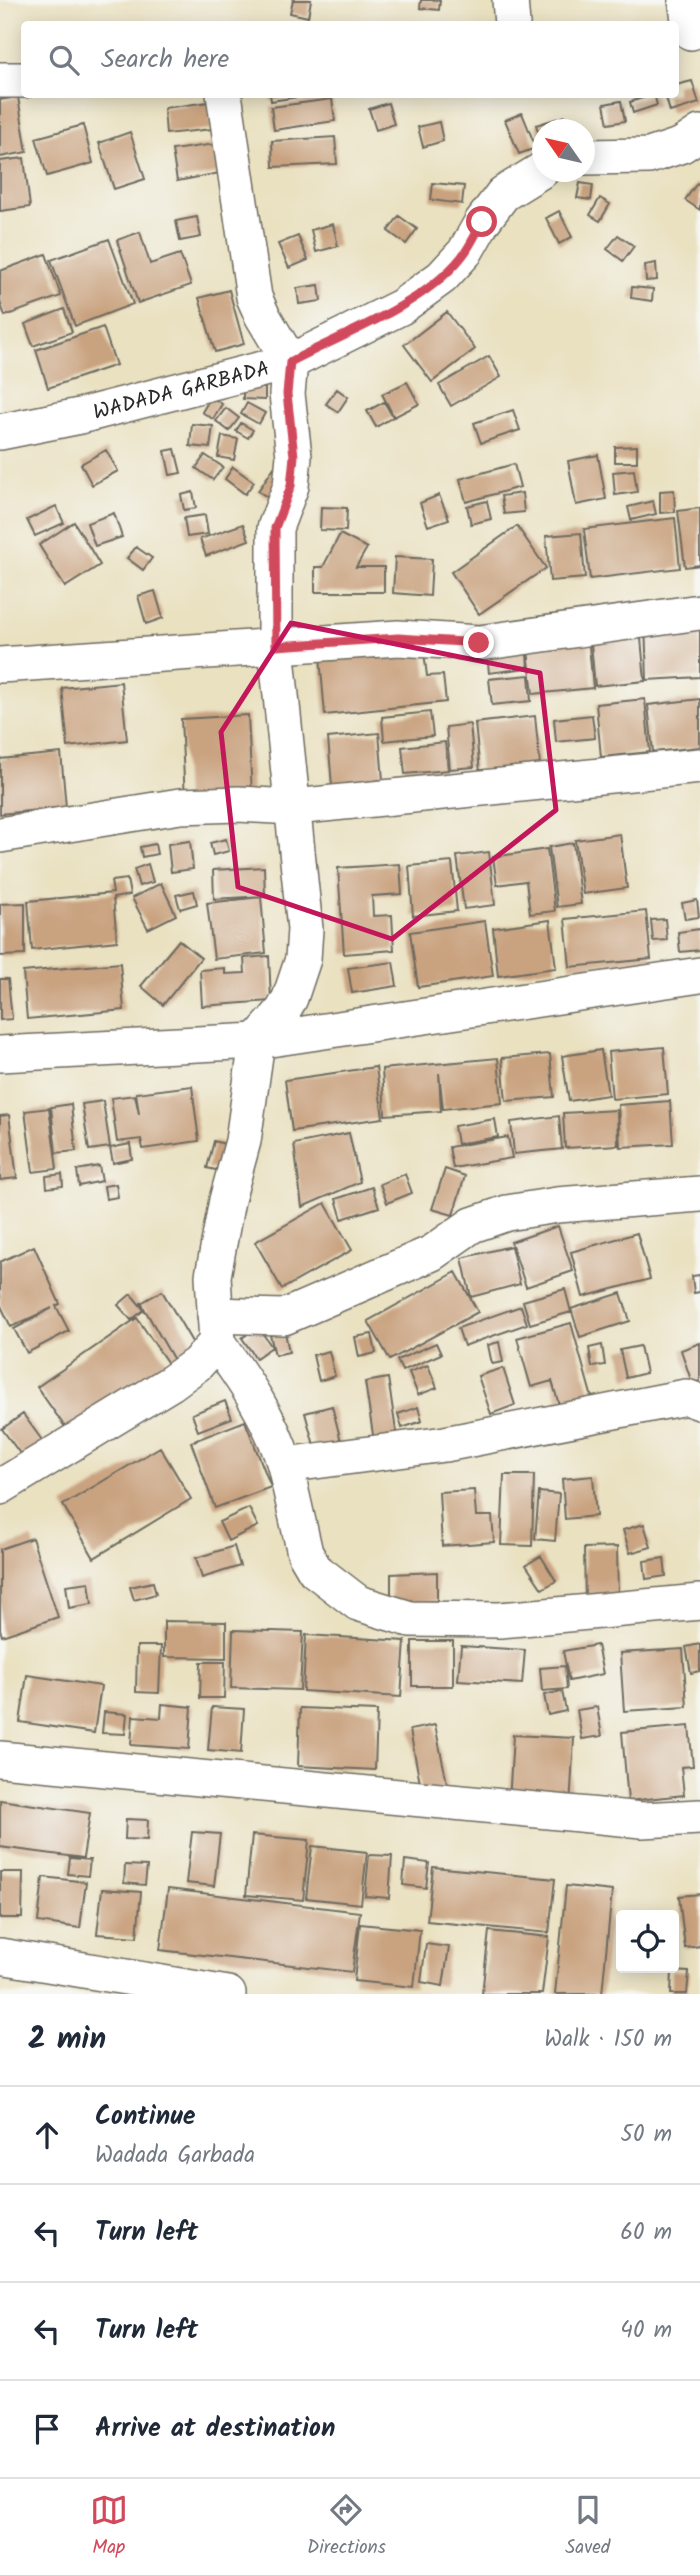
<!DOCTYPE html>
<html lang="en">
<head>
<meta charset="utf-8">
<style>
	:root { --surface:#fff; --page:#f6f6f7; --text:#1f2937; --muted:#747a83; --line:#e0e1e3; --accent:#d1495b }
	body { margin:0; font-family:Kalam,sans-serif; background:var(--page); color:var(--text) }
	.controls { position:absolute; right:21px; bottom:21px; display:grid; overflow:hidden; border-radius:7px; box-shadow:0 4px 18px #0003 }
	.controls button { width:63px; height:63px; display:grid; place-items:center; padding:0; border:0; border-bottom:2px solid var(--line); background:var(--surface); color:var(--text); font:35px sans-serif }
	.compass { position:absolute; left:532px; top:119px; width:63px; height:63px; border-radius:50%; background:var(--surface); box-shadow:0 4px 18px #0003; rotate:304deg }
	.stop { position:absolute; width:21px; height:21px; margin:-16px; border:5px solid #d1495b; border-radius:50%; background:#fff }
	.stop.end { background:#d1495b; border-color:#fff; box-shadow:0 2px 7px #0008 }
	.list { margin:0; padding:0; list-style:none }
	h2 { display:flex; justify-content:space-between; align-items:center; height:91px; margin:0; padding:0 28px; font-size:30px }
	h2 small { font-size:23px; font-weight:400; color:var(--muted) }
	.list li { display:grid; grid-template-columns:46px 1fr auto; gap:21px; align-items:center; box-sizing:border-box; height:98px; padding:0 28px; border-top:2px solid var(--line) }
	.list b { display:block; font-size:26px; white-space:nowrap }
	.list p { margin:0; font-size:23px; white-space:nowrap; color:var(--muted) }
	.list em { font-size:23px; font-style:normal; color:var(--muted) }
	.icon { flex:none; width:38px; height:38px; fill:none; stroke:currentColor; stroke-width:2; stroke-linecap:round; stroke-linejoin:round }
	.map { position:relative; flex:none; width:700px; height:1994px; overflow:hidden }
	.search { position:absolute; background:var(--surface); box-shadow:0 4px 18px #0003; left:21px; right:21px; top:21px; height:77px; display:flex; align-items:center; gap:18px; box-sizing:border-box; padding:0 24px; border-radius:7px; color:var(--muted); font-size:26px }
	.sheet { height:483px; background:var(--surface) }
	nav { display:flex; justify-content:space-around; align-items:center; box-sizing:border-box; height:98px; border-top:2px solid var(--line); background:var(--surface); font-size:19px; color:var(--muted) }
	nav a { display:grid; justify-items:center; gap:4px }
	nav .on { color:var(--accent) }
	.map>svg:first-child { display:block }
	.building { fill:#c9a27f }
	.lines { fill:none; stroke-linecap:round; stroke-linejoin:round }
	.street-casing { stroke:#6e6b60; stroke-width:38 }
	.street { stroke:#fff; stroke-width:35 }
	.route { stroke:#d1495b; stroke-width:9 }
	.marked { fill:none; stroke:#c2185b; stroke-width:5; stroke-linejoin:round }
	.labels { text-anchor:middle; stroke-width:5; stroke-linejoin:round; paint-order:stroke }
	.street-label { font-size:21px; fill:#2b2b2b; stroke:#f6f6f2 }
</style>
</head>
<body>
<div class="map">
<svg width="700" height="1994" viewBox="0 0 700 1994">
	<rect width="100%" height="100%" fill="#f6f6f2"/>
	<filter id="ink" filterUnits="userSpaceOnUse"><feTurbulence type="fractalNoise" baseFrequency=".0143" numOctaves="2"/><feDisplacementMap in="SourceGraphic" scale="14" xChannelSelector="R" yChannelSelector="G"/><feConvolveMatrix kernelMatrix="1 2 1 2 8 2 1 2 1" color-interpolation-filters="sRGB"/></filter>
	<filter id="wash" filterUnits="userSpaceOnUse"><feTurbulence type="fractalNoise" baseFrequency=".00686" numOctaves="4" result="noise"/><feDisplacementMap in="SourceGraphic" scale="28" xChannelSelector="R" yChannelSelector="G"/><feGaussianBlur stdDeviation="1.57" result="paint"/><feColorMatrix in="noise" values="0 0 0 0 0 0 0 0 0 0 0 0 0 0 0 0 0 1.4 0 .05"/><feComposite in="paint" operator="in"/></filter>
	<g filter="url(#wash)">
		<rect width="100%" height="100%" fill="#eae1c1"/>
		<g id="blocks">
			<path class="building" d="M293 0H311L308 17 290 13Z
				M421 0H440L439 10 420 8Z
				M692 81 699 103 670 112 665 94H676V85Z
				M270 94H305V96L271 101Z
				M654 94 657 105 633 113 630 102Z
				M18 97 27 152 0 157V100Z
				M332 99 335 121 274 130 271 107Z
				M621 101 625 121 608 124 604 104Z
				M209 102 212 129 166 134 164 108Z
				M388 103 394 124 376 130 369 109Z
				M522 113 536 148 519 154 505 120Z
				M565 116 569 130H542V145L536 125Z
				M439 122 443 141 423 147 418 127Z
				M83 125 93 163 47 176 36 138Z
				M130 132 145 179 114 189 99 143Z
				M335 137 337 164 273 167 272 141Z
				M215 144 220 173 177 181 172 150Z
				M24 158 30 207 0 211V161Z
				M433 183 464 186 462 204 431 200Z
				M580 183 593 185 591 200 577 198Z
				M697 183 700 185V210L685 200Z
				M600 198 610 204 600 221 590 215Z
				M559 211 572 237 559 244 546 218Z
				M399 216 417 229 406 244 388 231Z
				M197 217 201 237 180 241 176 221Z
				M333 224 338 246 316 252 311 230Z
				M140 232 150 264 180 254 191 285 138 303 117 240Z
				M618 235 634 246 623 261 607 249Z
				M298 236 308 260 289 268 278 244Z
				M109 239 133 304 75 326 51 260Z
				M46 254 61 296 5 316 0 302V271Z
				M656 263 657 280 646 281 645 265Z
				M319 285 321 301 299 304 297 288Z
				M632 287 653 289 652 301 631 298Z
				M229 290 244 344 215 352 199 298Z
				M64 309 72 332 33 346 25 324Z
				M447 312 475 349 432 382 404 345Z
				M103 327 116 365 48 388 36 350Z
				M489 356 501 377 451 406 439 385Z
				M407 382 419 404 394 417 382 394Z
				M243 387 265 388V400L243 399Z
				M337 389 348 397 338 412 326 404Z
				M211 397 222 404 213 419 202 412Z
				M384 402 393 417 376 427 367 411Z
				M247 403 265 413 259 424 241 414Z
				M226 408 239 418 229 431 216 421Z
				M513 410 520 430 481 443 474 423Z
				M241 423 253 430 248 438 236 431Z
				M192 424 213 426 210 448 190 446Z
				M222 436 238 439 234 460 218 457Z
				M637 446V462H615V447Z
				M175 449 181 473 170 475 165 451Z
				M106 450 118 471 92 485 81 464Z
				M205 455 223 467 213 480 196 468Z
				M598 455 606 499 576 505 568 461Z
				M514 464 520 487 466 502 460 479Z
				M275 466 288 475 272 500 258 491Z
				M233 467 254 482 245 494 225 479Z
				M634 470 637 492 615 495 613 472Z
				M674 490 675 512 660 513V491Z
				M193 492 196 508 184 510 181 495Z
				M522 493 524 512 504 514 501 496Z
				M439 495 449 519 428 526 420 503Z
				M487 501 491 519 471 524 467 506Z
				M653 501 656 514 631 520 628 507Z
				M56 506 64 523 35 536 27 520Z
				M321 507 347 508 346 531 320 530Z
				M700 508V565L685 567 678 511Z
				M114 513 122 537 95 546 87 523Z
				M205 515 208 534 187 537 184 518Z
				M675 518 680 568 590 579 584 529Z
				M74 522 100 565 65 587 39 545Z
				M243 524 249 540 206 556 200 539Z
				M517 526 546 568 479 614 451 572Z
				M581 533 585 578 550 581 546 536Z
				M340 534 367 548 356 567H384V592H315V567H323Z
				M136 547 152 558 143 570 127 558Z
				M395 557 432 559 430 596 393 593Z
				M155 591 163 618 146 624 138 596Z
				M700 619V677L647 680 645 622Z
				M640 628 645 681 595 686 590 633Z
				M588 635 593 688 533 694 527 641Z
				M526 641 528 668 489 673 486 645Z
				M424 652 427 676 443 675 446 702 325 715 320 657Z
				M529 675 531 701 492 705 489 679Z
				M121 682 127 740 68 747 62 688Z
				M645 699 650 752 601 757 596 704Z
				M700 699V747L653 752 648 705Z
				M430 712 433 736 384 741 382 717Z
				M248 715 252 795 185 799 181 719Z
				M592 715 595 738 556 742 554 719Z
				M535 716 540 765 480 772 475 723Z
				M470 724 474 767 450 769 446 727Z
				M379 733 383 780 332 786 328 738Z
				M445 742 448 770 405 774 402 747Z
				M61 753 66 807 0 814V759Z
				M620 834 627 888 583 894 575 840Z
				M226 839 229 851 213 855 210 843Z
				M190 841 193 869 171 872 168 844Z
				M573 843 581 904 557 907 549 847Z
				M155 844 157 854 142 857 140 847Z
				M547 849 555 911 530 914 526 881 497 885 493 857Z
				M489 852 495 905 464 909 457 856Z
				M452 862 457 911 413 916 409 866Z
				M148 864 153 882 139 886 134 869Z
				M400 864 402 894 372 896 373 916 392 915 394 950 344 954 338 868Z
				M264 867 265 896 214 899 213 870Z
				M127 879 130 895 113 898 117 941 32 950 28 901 113 893 111 881Z
				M161 883 176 915 148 929 132 898Z
				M194 891 197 904 180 909 176 895Z
				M261 897 266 953 214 959 207 903Z
				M697 900 699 917 685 919 682 903Z
				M25 903V955L0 956V904Z
				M646 911 651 959 570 967 565 919Z
				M665 919 667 940 653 941 651 920Z
				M550 920 556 968 498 976 493 928Z
				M485 921 493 976 418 987 410 932Z
				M700 929V950L680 952 678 932Z
				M179 940 201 958 163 1005 141 986Z
				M269 956 271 1001 202 1006 200 970 225 968V974L245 973 244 958Z
				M393 962 397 986 352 993 348 968Z
				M120 963 124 1010 27 1019 23 972Z
				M0 979H8L12 1019 0 1020Z
				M664 1047 668 1094 612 1099 608 1052Z
				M601 1050 608 1095 569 1101 562 1056Z
				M550 1054 554 1097 506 1101 502 1058Z
				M498 1058 502 1103 443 1109 439 1073 441 1111 385 1115 382 1069Z
				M376 1067 383 1118 292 1131 285 1080Z
				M192 1086 199 1141 143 1149 141 1139 117 1142 111 1098 135 1095 139 1114 136 1093Z
				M103 1101 110 1147 89 1150 82 1104Z
				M670 1101 673 1144 620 1147 618 1105Z
				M71 1104 76 1151 56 1153 51 1107Z
				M49 1108 57 1169 33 1172 25 1111Z
				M617 1110 618 1145 565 1148 563 1113Z
				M9 1115 17 1178 0 1180V1116Z
				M559 1116 562 1149 514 1154 511 1122Z
				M495 1119 498 1137 457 1144 454 1126Z
				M349 1133 360 1182 302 1207 294 1144Z
				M508 1137 512 1158 453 1168 449 1147Z
				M214 1141 236 1147 229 1173 207 1168Z
				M130 1144 132 1159 113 1163 110 1148Z
				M99 1166 102 1181 79 1186 77 1170Z
				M445 1169 465 1176 453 1215 432 1209Z
				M62 1174 63 1186 47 1188 46 1176Z
				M405 1174 412 1193 387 1203 380 1184Z
				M116 1184 118 1197 106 1199 104 1186Z
				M372 1187 379 1207 342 1219 336 1199Z
				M325 1203 352 1250 282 1289 255 1242Z
				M558 1226 573 1271 526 1287 511 1242Z
				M637 1233 650 1279 583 1297 571 1252Z
				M34 1246 60 1304 56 1306 69 1331 27 1353 14 1329 52 1308 11 1327 0 1304V1262Z
				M511 1246 520 1284 471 1297 462 1258Z
				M456 1272 478 1312 390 1360 368 1321Z
				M700 1275V1292L694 1293 692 1276Z
				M565 1289 571 1312 530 1324 523 1301Z
				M162 1291 195 1347 174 1360 141 1303Z
				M621 1293 630 1321 580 1337 571 1309Z
				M131 1294 144 1310 131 1320 118 1305Z
				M521 1306 527 1324 464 1346 458 1328Z
				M137 1318 169 1365 70 1434 37 1387Z
				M571 1323 592 1398 560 1408 552 1381 531 1387 517 1338Z
				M258 1327 272 1347 256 1358 242 1338Z
				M285 1332 289 1352 275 1355 270 1335Z
				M372 1334 376 1353 359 1357 355 1337Z
				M499 1342 503 1362 492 1364 488 1345Z
				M436 1343 441 1354 402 1371 397 1360Z
				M700 1343V1381L692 1383 681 1350Z
				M602 1345 605 1365 592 1367 589 1348Z
				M640 1346 646 1373 626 1378 620 1350Z
				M329 1351 335 1376 319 1381 313 1355Z
				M428 1365 437 1388 418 1395 409 1372Z
				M503 1368 515 1405 491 1414 478 1376Z
				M388 1378 400 1457 377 1461 365 1382Z
				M225 1401 232 1418 198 1431 192 1414Z
				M332 1406 343 1449 317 1456 305 1413Z
				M418 1407 422 1421 402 1428 398 1414Z
				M23 1414 47 1447 27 1463 2 1429Z
				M245 1421 271 1487 215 1508 191 1442Z
				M160 1447 191 1499 94 1558 63 1505Z
				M504 1475H534L532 1546 501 1545Z
				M593 1476 596 1516 565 1519 562 1479Z
				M474 1490 476 1516H492L494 1542 442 1546 439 1492Z
				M539 1492 559 1494 555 1541 535 1539Z
				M249 1508 258 1526 228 1541 219 1522Z
				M644 1524 651 1547 630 1553 623 1530Z
				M32 1538 58 1617 2 1636 0 1629V1549Z
				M234 1546 240 1566 202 1578 196 1558Z
				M617 1547 618 1600 585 1601 584 1548Z
				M541 1556 556 1581 542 1589 526 1565Z
				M664 1558 666 1576 646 1579 644 1561Z
				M437 1572V1601L391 1603V1574Z
				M89 1582 92 1604 69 1608 66 1585Z
				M153 1582 156 1594 134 1600 130 1587Z
				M164 1621 226 1622V1658L164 1657Z
				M233 1630 303 1632 300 1690 231 1688Z
				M306 1635 405 1641 401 1697 303 1691Z
				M412 1641H453V1686H412Z
				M700 1644V1671L691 1673 686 1647Z
				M597 1645 603 1674 569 1681 563 1651Z
				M137 1646H161L159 1693 136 1692Z
				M461 1646 525 1650 522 1684 458 1680Z
				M683 1649 687 1707 624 1711 620 1653Z
				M201 1662H225L224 1698H200Z
				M565 1666 567 1689 542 1691 540 1668Z
				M27 1675 101 1686 94 1733 20 1722Z
				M562 1691 566 1711 548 1715 544 1695Z
				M162 1704 192 1707 189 1749 131 1745 133 1716 161 1718Z
				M212 1707 244 1709 241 1753 208 1750Z
				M597 1707 602 1736 582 1739 577 1710Z
				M300 1708 377 1711 375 1770 298 1766Z
				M104 1712 127 1714 125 1734 102 1733Z
				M435 1725 448 1788 422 1794 410 1730Z
				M689 1726 693 1766 681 1767 684 1795 628 1801 622 1732Z
				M513 1735 574 1738 570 1806 509 1803Z
				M0 1800 90 1813 83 1858 0 1847Z
				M126 1819 148 1820 147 1840 125 1839Z
				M192 1832 220 1834 214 1886 186 1883Z
				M252 1835 309 1840 303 1900 246 1895Z
				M312 1846 367 1852 361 1904 306 1898Z
				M369 1855 392 1856 389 1898 365 1896Z
				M70 1858 90 1860 88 1876 68 1874Z
				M405 1860 429 1863 426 1888 403 1885Z
				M125 1865 147 1866 145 1885 124 1883Z
				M433 1867 555 1879 549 1933 427 1921Z
				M0 1872H23L22 1918H0Z
				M43 1877 86 1882 80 1928 38 1922Z
				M566 1886 612 1891 602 1994H555Z
				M102 1889 141 1892 137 1937 97 1934Z
				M168 1889 360 1912 352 1972 160 1950Z
				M700 1894V1946L685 1948 679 1896Z
				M360 1924 420 1930 414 1987 354 1981Z
				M489 1931 549 1937 542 1994H482Z
				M426 1944 449 1947 443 1986 421 1982Z
				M672 1971 689 1972 687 1994H671Z"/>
		</g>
	</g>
	<g filter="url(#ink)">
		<use href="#blocks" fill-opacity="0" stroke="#6e6b60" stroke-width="2"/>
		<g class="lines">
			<defs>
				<g id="street">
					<path d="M510 0 512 24"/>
					<path d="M686 0 691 32"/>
					<path d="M0 80H24"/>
					<path d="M584 157 649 156 682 145 700 133"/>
					<path id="s1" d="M0 432 80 416 290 362 401 307 442 277 465 252 482 222 503 194 542 170"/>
					<path d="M0 665 398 638 479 643 700 612"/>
					<path d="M0 835 180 806 238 804 294 807 700 766"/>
					<path d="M0 1054 257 1041 700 975"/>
					<path d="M215 1315 284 1317 432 1253 472 1225 507 1213 557 1205 700 1194"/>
					<path d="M217 1342 213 1276 227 1200 243 1141 257 1041 283 1011 290 998 303 959 305 929 275 637V528L291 486 294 456 287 394 290 362 262 315 254 297 224 94"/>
					<path d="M285 1465 305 1553 315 1570 358 1603 410 1619 500 1620 700 1602"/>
					<path d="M0 1487 171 1383 197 1364 217 1342C245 1381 271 1419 285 1465L445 1444 686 1397 700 1402"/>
					<path d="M0 1759 642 1820 700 1817"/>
					<path d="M0 1956 228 1994"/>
				</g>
			</defs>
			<use href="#street" class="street-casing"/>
			<use href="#street" class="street"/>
		</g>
	</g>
	<g class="lines" filter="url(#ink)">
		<path class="route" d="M479 643 398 638 276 646 275 528 291 486 294 456 287 394 290 362C345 333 430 303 466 251 472 242 477 232 482 222"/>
	</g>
	<path class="marked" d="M291 623 540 673 556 810 392 939 238 887 221 732Z"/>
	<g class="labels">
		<g class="street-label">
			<text dy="7" stroke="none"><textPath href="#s1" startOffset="186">WADADA GARBADA</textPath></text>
		</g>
	</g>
</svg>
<div class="controls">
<button><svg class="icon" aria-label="locate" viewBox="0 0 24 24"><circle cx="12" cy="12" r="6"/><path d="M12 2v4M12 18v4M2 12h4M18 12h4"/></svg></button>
</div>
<svg class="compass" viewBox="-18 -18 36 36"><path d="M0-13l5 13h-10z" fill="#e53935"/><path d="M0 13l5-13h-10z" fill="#747a83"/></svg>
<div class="stop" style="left:482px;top:222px"></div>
<div class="stop end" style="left:479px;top:643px"></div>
<div class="search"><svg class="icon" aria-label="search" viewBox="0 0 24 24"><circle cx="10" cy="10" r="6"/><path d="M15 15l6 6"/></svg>Search here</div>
</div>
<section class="sheet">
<h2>2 min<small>Walk · 150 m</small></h2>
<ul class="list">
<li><svg class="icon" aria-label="ahead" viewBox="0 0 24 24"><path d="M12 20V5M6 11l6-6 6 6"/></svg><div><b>Continue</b><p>Wadada Garbada</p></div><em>50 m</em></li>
<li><svg class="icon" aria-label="left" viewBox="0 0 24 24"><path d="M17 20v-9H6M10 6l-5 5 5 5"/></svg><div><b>Turn left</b></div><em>60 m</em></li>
<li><svg class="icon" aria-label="left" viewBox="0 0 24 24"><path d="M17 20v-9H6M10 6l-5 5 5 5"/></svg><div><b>Turn left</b></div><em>40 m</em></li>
<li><svg class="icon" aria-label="arrive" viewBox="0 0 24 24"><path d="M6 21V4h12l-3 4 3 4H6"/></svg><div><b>Arrive at destination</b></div></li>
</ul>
</section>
<nav>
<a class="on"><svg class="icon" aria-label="map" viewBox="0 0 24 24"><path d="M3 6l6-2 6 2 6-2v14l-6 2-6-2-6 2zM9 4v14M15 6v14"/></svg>Map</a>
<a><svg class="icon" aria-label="directions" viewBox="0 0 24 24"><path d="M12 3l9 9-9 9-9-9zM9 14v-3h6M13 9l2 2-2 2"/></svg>Directions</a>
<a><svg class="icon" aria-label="saved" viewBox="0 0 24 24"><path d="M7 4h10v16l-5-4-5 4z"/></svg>Saved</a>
</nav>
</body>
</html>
